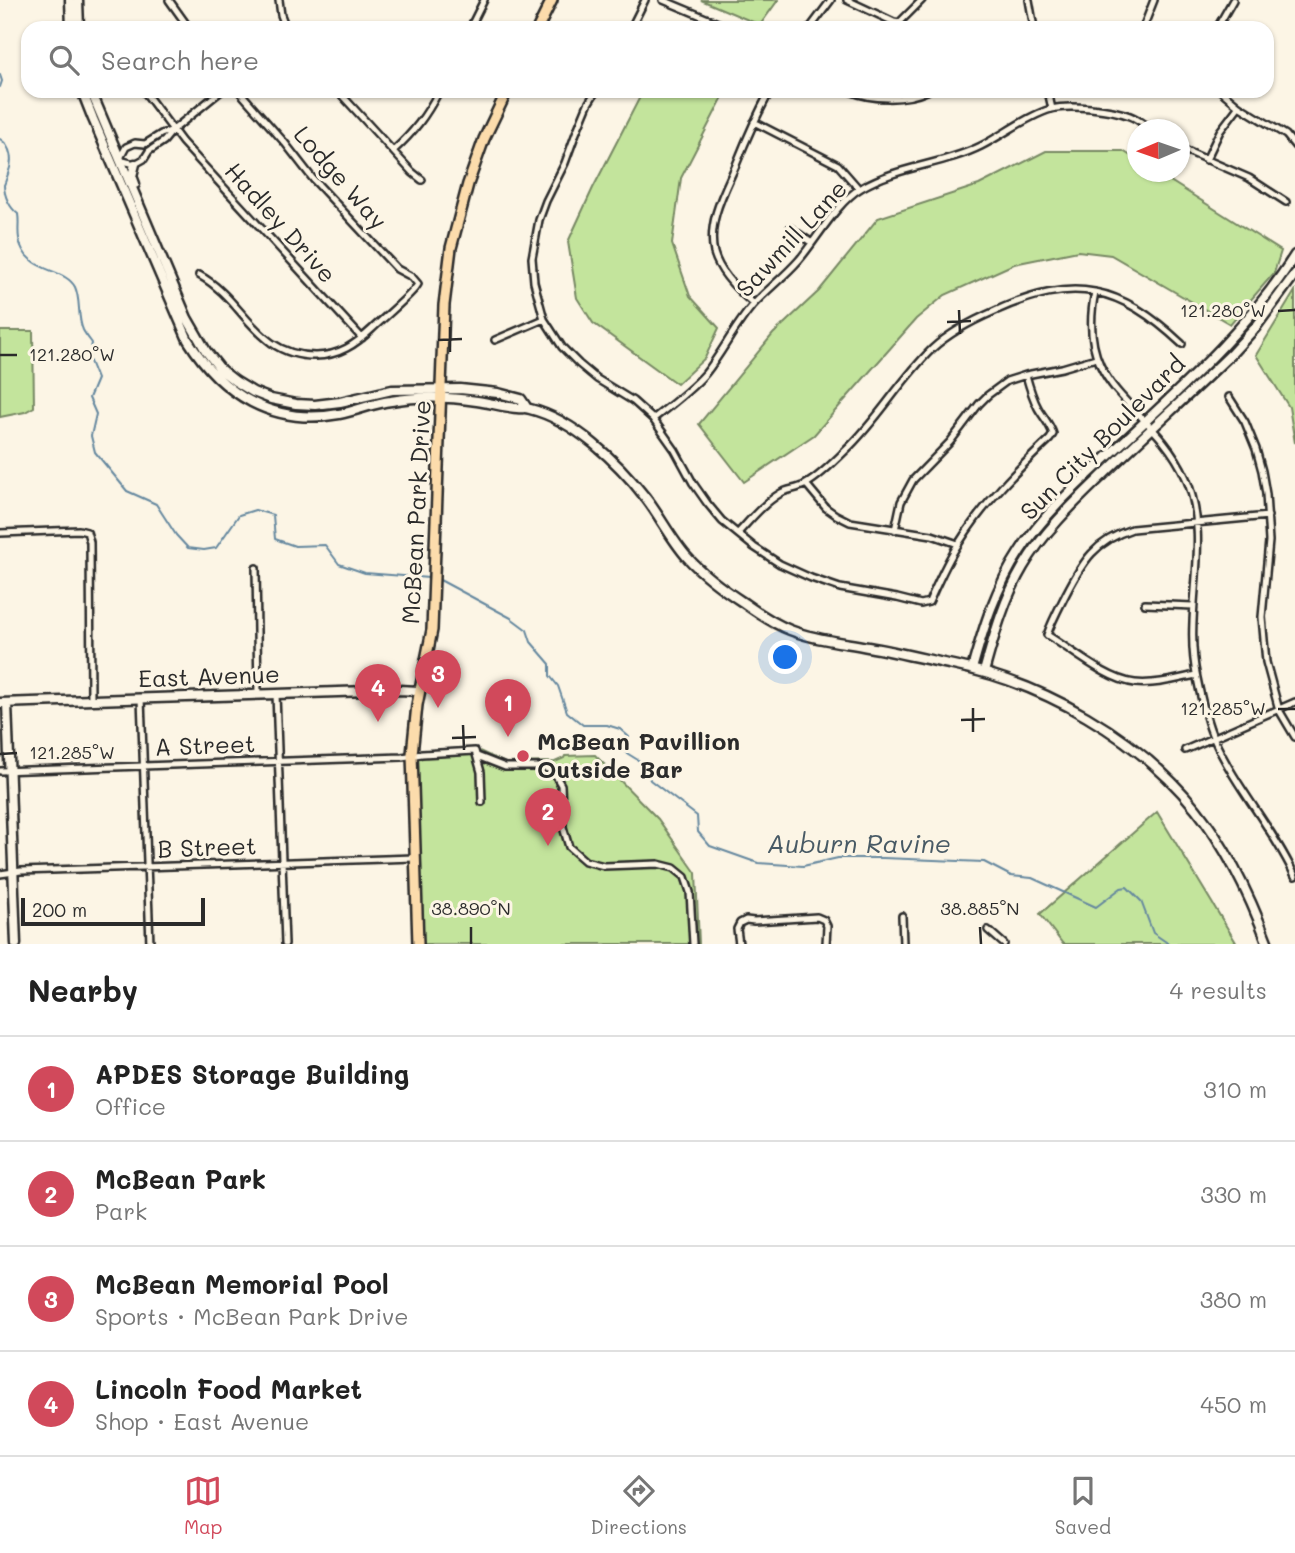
<!DOCTYPE html>
<html lang="en">
<head>
<meta charset="utf-8">
<style>
	:root { --surface:#fff; --page:#f2f2f2; --text:#222; --muted:#767676; --line:#e0e0e0; --accent:#d1495b }
	body { margin:0; font-family:Mali,sans-serif; background:var(--page); color:var(--text) }
	.compass { position:absolute; left:1127px; top:119px; width:63px; height:63px; border-radius:50%; background:var(--surface); box-shadow:0 2px 5px #0004; rotate:268deg }
	.scale { position:absolute; left:21px; bottom:18px; width:184px; box-sizing:border-box; padding-left:7px; border:4px solid #2b2b2b; border-top:0; font-size:19px; line-height:24px; white-space:nowrap; color:#2b2b2b; -webkit-text-stroke:5px #fcf5e5; paint-order:stroke }
	.you { position:absolute; left:786px; top:658px; width:24px; height:24px; margin:-18px; border:5px solid #fff; border-radius:50%; background:#1a73e8; box-shadow:0 0 0 10px #1a73e833 }
	.badge { display:grid; place-items:center; width:46px; height:46px; border-radius:50%; background:var(--accent); color:#fff; font-size:23px; font-weight:700 }
	.pin { position:absolute; translate:-50% -58px; filter:drop-shadow(0 2px 4px #0008) }
	.pin::after { content:''; position:absolute; top:37px; width:24px; height:21px; background:inherit; clip-path:polygon(0 0,100% 0,50% 100%) }
	.list { margin:0; padding:0; list-style:none }
	h2 { display:flex; justify-content:space-between; align-items:center; height:91px; margin:0; padding:0 28px; font-size:30px }
	h2 small { font-size:23px; font-weight:400; color:var(--muted) }
	.list li { display:grid; grid-template-columns:46px 1fr auto; gap:21px; align-items:center; box-sizing:border-box; height:105px; padding:0 28px; border-top:2px solid var(--line) }
	.list b { display:block; font-size:26px; white-space:nowrap }
	.list p { margin:0; font-size:23px; white-space:nowrap; color:var(--muted) }
	.list em { font-size:23px; font-style:normal; color:var(--muted) }
	.icon { flex:none; width:38px; height:38px; fill:none; stroke:currentColor; stroke-width:2; stroke-linecap:round; stroke-linejoin:round }
	.map { position:relative; flex:none; width:1295px; height:944px; overflow:hidden }
	.search { position:absolute; background:var(--surface); box-shadow:0 2px 5px #0004; left:21px; right:21px; top:21px; height:77px; display:flex; align-items:center; gap:18px; box-sizing:border-box; padding:0 24px; border-radius:21px; color:var(--muted); font-size:26px }
	.sheet { height:511px; background:var(--surface) }
	nav { display:flex; justify-content:space-around; align-items:center; box-sizing:border-box; height:98px; border-top:2px solid var(--line); background:var(--surface); font-size:19px; color:var(--muted) }
	nav a { display:grid; justify-items:center; gap:4px }
	nav .on { color:var(--accent) }
	.map>svg:first-child { display:block }
	.green { fill:#c3e49c; stroke:#778864; stroke-width:2 }
	.lines { fill:none; stroke-linecap:round; stroke-linejoin:round }
	.stream { stroke:#65889f; stroke-width:2 }
	.street-casing { stroke:#2b2b2b; stroke-width:10 }
	.secondary-casing { stroke:#2b2b2b; stroke-width:13 }
	.primary-casing { stroke:#2b2b2b; stroke-width:14 }
	.street { stroke:#fcf5e5; stroke-width:5 }
	.secondary { stroke:#fcf5e5; stroke-width:8 }
	.primary { stroke:#fcdcac; stroke-width:9 }
	.ticks { fill:none; stroke:#2b2b2b; stroke-width:2.5 }
	.poi-dot { fill:#d1495b; stroke:#fcf5e5; stroke-width:2.5 }
	.labels { text-anchor:middle; stroke-width:6; stroke-linejoin:round; paint-order:stroke }
	.street-label { font-size:24px; fill:#2b2b2b; stroke:#fcf5e5 }
	.poi-label { font-size:24px; font-weight:bold; fill:#2b2b2b; stroke:#fcf5e5; text-anchor:start }
	.water-label { font-size:26px; font-style:italic; fill:#485a65; stroke:#fcf5e5 }
	.ticks-label { font-size:18px; text-anchor:middle; fill:#2b2b2b; stroke:#fcf5e5; stroke-width:6; stroke-linejoin:round; paint-order:stroke }
</style>
</head>
<body>
<div class="map">
<svg width="1295" height="944" viewBox="0 0 1295 944">
	<rect width="100%" height="100%" fill="#fcf5e5"/>
	<filter id="ink" filterUnits="userSpaceOnUse"><feTurbulence type="fractalNoise" baseFrequency=".0143" numOctaves="2"/><feDisplacementMap in="SourceGraphic" scale="14" xChannelSelector="R" yChannelSelector="G"/><feConvolveMatrix kernelMatrix="1 2 1 2 8 2 1 2 1" color-interpolation-filters="sRGB"/></filter>
	<g filter="url(#ink)">
		<path class="green" d="M701 0H778L760 25Z
			M643 91H726L681 178 672 244 690 296 719 328 705 358 677 384 593 323 577 298 568 242 593 188Z
			M1046 151H1123L1137 160 1138 172H1156L1281 251 1274 273 1230 324 1111 255 1078 251 1014 264 945 295 916 319 814 435 744 482 699 424 773 334 819 291 878 218 979 185Z
			M1295 291V443L1289 407 1256 355Z
			M0 331H33L34 407 25 412 0 417Z
			M477 750 505 763 555 762 564 758 565 756 595 755 658 819 696 873 699 944H422L415 754Z
			M1157 812 1237 944H1063L1040 914Z"/>
		<g class="lines">
			<path class="stream" d="M0 75 2 81 0 87
				M0 139C12 147 13 162 8 174 7 177 5 183 4 185 4 196 10 208 18 214 20 226 16 234 21 246 31 273 65 268 75 287 81 300 77 317 83 330 85 334 89 339 92 343L89 359 97 379 89 398 96 414 91 436 95 452 127 491 156 504 176 535 188 548 204 550 216 548 239 515 255 510 273 515 275 539 295 546 325 545 339 564 365 573 429 578
				M438 579 511 618 527 630 531 642 550 664V676L558 686 567 712 583 725H607L620 729 629 737 625 752 646 765 650 780 697 816 698 832 710 846 758 863 803 866 838 858H883L984 862 1011 876 1032 878 1096 907 1121 888 1127 887 1141 901 1153 933 1169 944"/>
			<defs>
				<path id="street" d="M169 0 189 28
					M279 0 281 15 286 28
					M663 0 730 28
					M847 0 894 22 899 23 922 0
					M1029 0 1034 28
					M470 28 484 0
					M631 28 645 0
					M810 28 831 0
					M1143 28 1154 0
					M1217 28 1233 0
					M144 91 182 142 362 338
					M338 91 412 172 422 180
					M596 91 588 104 576 133 565 163 546 201 539 220 532 258 534 282 544 319 562 347 579 364 597 379 633 401 653 419 675 450 693 483 707 503 722 521 754 547 780 564 811 578 840 588 897 598 921 604 929 602C938 582 947 561 959 543 984 503 1016 471 1050 439L1053 434C1050 424 1043 417 1038 408 1032 397 1029 386 1026 375
					M850 91C872 100 905 101 927 91
					M1048 91 1052 109
					M1221 91 1239 106 1286 135 1295 146
					M754 122 838 165 859 189
					M173 130 161 134 145 144 135 143 126 147 119 160 135 164 144 159 149 151 164 141 173 130 221 91
					M1180 148 1249 178 1286 202
					M393 151C414 132 426 116 439 91
					M1206 160 1220 131 1239 106
					M790 228 812 243
					M199 275C245 300 255 356 315 356 339 356 356 344 372 329 382 319 414 293 418 284L412 277 397 269 313 179 285 143 239 91
					M1095 292C1074 393 1152 402 1186 478 1213 542 1182 612 1197 678 1201 698 1206 721 1214 739 1236 788 1273 828 1295 876
					M754 304C738 291 720 274 714 253 707 222 724 192 736 165 746 140 757 115 770 91
					M495 340 544 319
					M1229 397 1245 422 1256 449 1262 471 1266 494 1269 541 1262 617 1266 662 1279 710 1295 737
					M653 419C671 405 690 391 705 374 723 352 735 325 754 304 768 289 785 276 799 260 817 239 837 202 861 188 898 166 943 165 981 146 1003 135 1027 116 1051 109 1070 104 1112 109 1130 116 1138 119 1145 125 1153 130
					M806 484 826 508 836 515 850 522 932 535 958 544
					M895 530 901 502 913 480 950 442 979 404 988 395 1007 381 1026 375 1062 368 1096 358
					M0 533 79 530 87 532 90 542 91 700
					M738 533C751 519 764 503 781 493 788 489 798 489 806 484 819 477 835 461 846 450 878 420 900 380 932 349 950 332 972 321 995 311 1074 275 1119 285 1182 344
					M256 568 258 695
					M1145 604 1193 606
					M1196 675C1177 679 1155 685 1135 683 1107 680 1072 650 1047 635 1052 621 1059 608 1066 594 1083 561 1095 541 1132 529L1268 516
					M276 694 285 944
					M141 698 150 944
					M1185 750 1295 702
					M477 756 505 767H542L553 771 561 785 563 827 569 847 585 861 604 866 658 864 674 868 685 877 690 892 693 944
					M0 771 402 757 422 754 475 751 481 772 482 802
					M0 874 21 871 415 858
					M902 916 903 944
					M988 930 1004 944
					M739 944 737 929 740 923 746 920 754 921 817 917 824 920 827 926 826 944"/>
				<path id="secondary" d="M70 0 71 28
					M78 0 79 28
					M82 91 93 119 188 340C222 395 274 426 339 414 357 411 373 403 391 401 419 396 450 397 477 401 491 403 504 407 517 408 526 409 521 407 530 409 574 420 618 462 645 497 660 516 671 539 687 557 703 575 724 590 744 603 758 613 774 624 790 630 816 640 842 642 868 647 897 652 925 659 953 665 1043 683 1138 737 1196 809 1228 849 1250 896 1268 944
					M91 91 187 318 206 351 221 370 235 381 253 392 271 399 296 404 315 405 340 402 392 390 460 389 498 393 521 399 527 408
					M135 164 132 176 135 184
					M972 669C984 626 995 589 1020 551 1043 515 1076 486 1107 457 1174 394 1245 334 1295 255
					M984 672C994 636 1004 599 1023 567 1044 531 1074 503 1104 474 1146 433 1190 394 1232 353L1256 327 1295 274
					M0 703 399 690 419 691
					M7 703 16 944"/>
				<path id="primary" d="M538 28 552 0
					M418 944 412 754 417 705 432 630 444 305 451 248 468 184 484 139 507 91"/>
			</defs>
			<use href="#street" class="street-casing"/>
			<use href="#secondary" class="secondary-casing"/>
			<use href="#primary" class="primary-casing"/>
			<use href="#street" class="street"/>
			<use href="#secondary" class="secondary"/>
			<use href="#primary" class="primary"/>
		</g>
	</g>
	<path class="ticks" d="M959 310 960 334M1278 311 1295 310M947 322 971 321M450 327V352M438 340 462 339M0 355H17M973 708V732M1278 709H1295M961 720 985 719M463 725 464 750M452 738 476 737M0 754 17 753M471 927V944M980 927 981 944"/>
	<circle class="poi-dot" cx="523" cy="756" r="7"/>
	<g class="labels">
		<g class="street-label">
			<text transform="translate(340 178) rotate(49)" y="8">Lodge Way</text>
			<text transform="translate(280 223) rotate(48)" y="8">Hadley Drive</text>
			<text transform="translate(792 239) rotate(-47)" y="8">Sawmill Lane</text>
			<text transform="translate(1103 438) rotate(-45)" y="8">Sun City Boulevard</text>
			<text transform="translate(417 512) rotate(-87)" y="8">McBean Park Drive</text>
			<text transform="translate(209 677) rotate(-2)" y="8">East Avenue</text>
			<text transform="translate(205 746) rotate(-2)" y="8">A Street</text>
			<text transform="translate(207 848) rotate(-2)" y="8">B Street</text>
		</g>
		<g class="poi-label">
			<text x="537" y="750">McBean Pavillion<tspan x="537" dy="28">Outside Bar</tspan></text>
		</g>
		<g class="water-label">
			<text x="859" y="853">Auburn Ravine</text>
		</g>
	</g>
	<g class="ticks-label">
		<text x="1223" y="317">121.280°W</text>
		<text x="72" y="361">121.280°W</text>
		<text x="1223" y="715">121.285°W</text>
		<text x="72" y="759">121.285°W</text>
		<text x="471" y="915">38.890°N</text>
		<text x="980" y="915">38.885°N</text>
	</g>
</svg>
<svg class="compass" viewBox="-18 -18 36 36"><path d="M0-13l5 13h-10z" fill="#e53935"/><path d="M0 13l5-13h-10z" fill="#767676"/></svg>
<div class="scale">200 m</div>
<div class="you"></div>
<div class="pin badge" style="left:508px;top:737px">1</div>
<div class="pin badge" style="left:548px;top:846px">2</div>
<div class="pin badge" style="left:438px;top:708px">3</div>
<div class="pin badge" style="left:378px;top:722px">4</div>
<div class="search"><svg class="icon" aria-label="search" viewBox="0 0 24 24"><circle cx="10" cy="10" r="6"/><path d="M15 15l6 6"/></svg>Search here</div>
</div>
<section class="sheet">
<h2>Nearby<small>4 results</small></h2>
<ul class="list">
<li><span class="badge">1</span><div><b>APDES Storage Building</b><p>Office</p></div><em>310 m</em></li>
<li><span class="badge">2</span><div><b>McBean Park</b><p>Park</p></div><em>330 m</em></li>
<li><span class="badge">3</span><div><b>McBean Memorial Pool</b><p>Sports · McBean Park Drive</p></div><em>380 m</em></li>
<li><span class="badge">4</span><div><b>Lincoln Food Market</b><p>Shop · East Avenue</p></div><em>450 m</em></li>
</ul>
</section>
<nav>
<a class="on"><svg class="icon" aria-label="map" viewBox="0 0 24 24"><path d="M3 6l6-2 6 2 6-2v14l-6 2-6-2-6 2zM9 4v14M15 6v14"/></svg>Map</a>
<a><svg class="icon" aria-label="directions" viewBox="0 0 24 24"><path d="M12 3l9 9-9 9-9-9zM9 14v-3h6M13 9l2 2-2 2"/></svg>Directions</a>
<a><svg class="icon" aria-label="saved" viewBox="0 0 24 24"><path d="M7 4h10v16l-5-4-5 4z"/></svg>Saved</a>
</nav>
</body>
</html>
